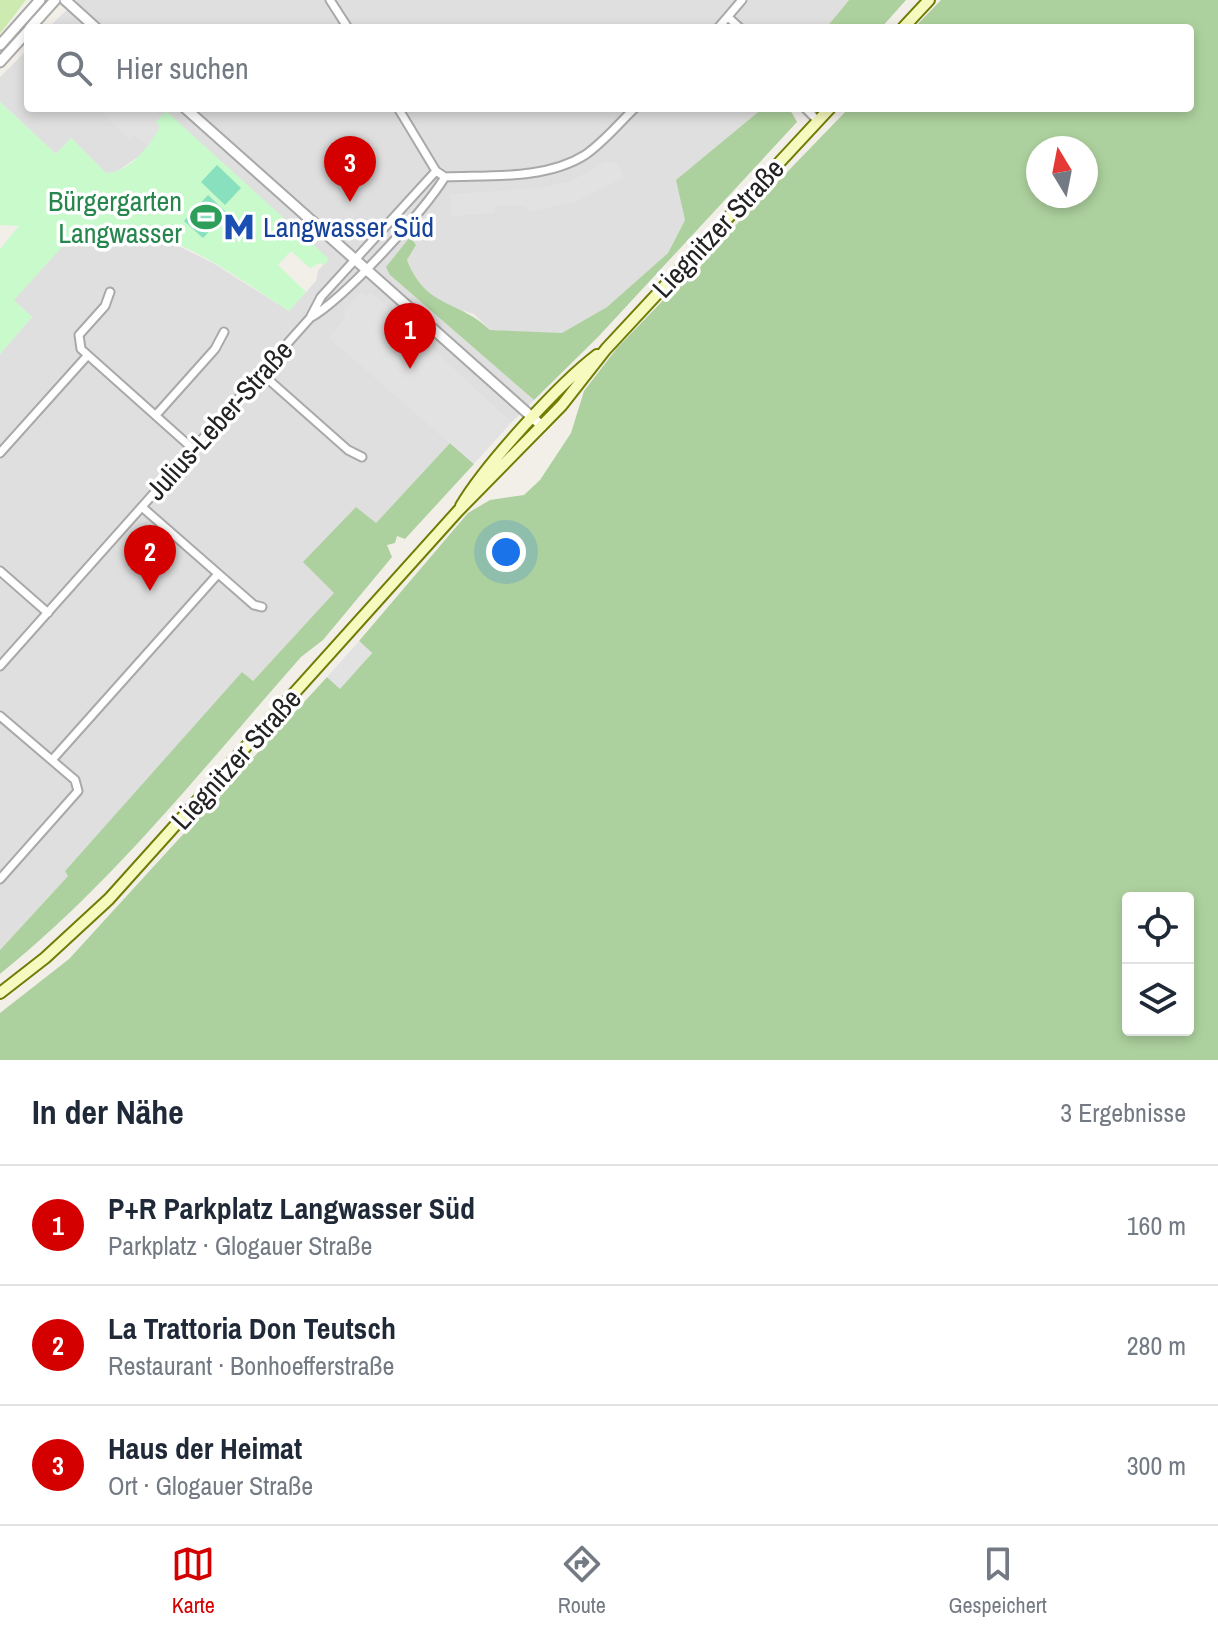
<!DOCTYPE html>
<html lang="de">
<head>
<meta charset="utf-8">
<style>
	:root { --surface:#fff; --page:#f2f2f3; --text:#1f2937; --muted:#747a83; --line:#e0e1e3; --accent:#d40000 }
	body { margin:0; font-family:"Archivo Narrow",sans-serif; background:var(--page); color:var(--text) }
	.controls { position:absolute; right:24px; bottom:24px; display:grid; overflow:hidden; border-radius:8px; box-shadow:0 4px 12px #0003 }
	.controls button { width:72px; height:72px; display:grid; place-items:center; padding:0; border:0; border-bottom:2px solid var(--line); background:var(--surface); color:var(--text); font:40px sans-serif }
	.compass { position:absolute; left:1026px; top:136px; width:72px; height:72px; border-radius:50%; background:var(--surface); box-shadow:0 4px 12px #0003; rotate:350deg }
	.you { position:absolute; left:506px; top:552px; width:28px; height:28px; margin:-20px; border:6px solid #fff; border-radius:50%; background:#1a73e8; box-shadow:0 0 0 12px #1a73e833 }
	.badge { display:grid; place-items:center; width:52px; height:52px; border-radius:50%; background:var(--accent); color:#fff; font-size:26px; font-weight:700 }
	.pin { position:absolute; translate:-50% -66px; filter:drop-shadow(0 2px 4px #0008) }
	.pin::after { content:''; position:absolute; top:42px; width:28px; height:24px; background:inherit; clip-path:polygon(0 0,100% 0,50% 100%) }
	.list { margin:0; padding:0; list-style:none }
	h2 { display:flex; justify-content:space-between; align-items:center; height:104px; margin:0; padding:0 32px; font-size:34px }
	h2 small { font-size:26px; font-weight:400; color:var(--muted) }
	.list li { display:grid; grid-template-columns:52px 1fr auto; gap:24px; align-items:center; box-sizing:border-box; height:120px; padding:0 32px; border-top:2px solid var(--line) }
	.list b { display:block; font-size:30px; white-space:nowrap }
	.list p { margin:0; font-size:26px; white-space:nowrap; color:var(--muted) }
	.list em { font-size:26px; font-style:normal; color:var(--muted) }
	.icon { flex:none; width:44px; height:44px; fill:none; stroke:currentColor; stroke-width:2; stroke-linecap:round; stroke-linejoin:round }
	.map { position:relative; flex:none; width:1218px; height:1060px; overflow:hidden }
	.search { position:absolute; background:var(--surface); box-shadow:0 4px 12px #0003; left:24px; right:24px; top:24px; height:88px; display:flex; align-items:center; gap:20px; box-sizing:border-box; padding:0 28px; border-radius:8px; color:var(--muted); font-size:30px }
	.sheet { height:464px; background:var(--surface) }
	nav { display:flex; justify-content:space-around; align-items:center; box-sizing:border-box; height:112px; border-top:2px solid var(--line); background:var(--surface); font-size:22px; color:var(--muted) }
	nav a { display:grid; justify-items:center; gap:4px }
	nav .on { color:var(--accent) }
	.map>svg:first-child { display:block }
	.residential { fill:#e0dfdf }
	.grass { fill:#cdebb0 }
	.forest { fill:#add19e; fill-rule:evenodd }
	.park { fill:#c8facc }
	.pitch { fill:#88e0be }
	.parking { fill:#e2e2e2 }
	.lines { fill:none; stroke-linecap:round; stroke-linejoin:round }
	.minor-casing { stroke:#a9a9a9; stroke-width:11 }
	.tertiary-casing { stroke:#a9a9a9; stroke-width:13 }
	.secondary-casing { stroke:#707d05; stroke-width:14 }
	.minor { stroke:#fff; stroke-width:7 }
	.tertiary { stroke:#fff; stroke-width:9 }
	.secondary { stroke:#f7fabf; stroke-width:10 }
	.labels { text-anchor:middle; stroke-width:7; stroke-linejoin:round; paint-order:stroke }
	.leisure-label { font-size:28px; fill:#27864d; stroke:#fff; text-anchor:end }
	.transit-label { font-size:28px; fill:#164399; stroke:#fff; text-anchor:start }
	.street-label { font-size:28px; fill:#222; stroke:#fff }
</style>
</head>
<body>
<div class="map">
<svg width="1218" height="1060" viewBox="0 0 1218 1060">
	<rect width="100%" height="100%" fill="#f2efe9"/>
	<path class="residential" d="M77 0H849L826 28H48Z
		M28 49V108H763L677 180 685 220 668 253 607 307 562 334 490 330 474 314 447 306 426 292 415 279 407 260 416 245 390 275 534 400 511 423 371 293 366 297 362 293 343 314 347 318 330 337 450 443 376 523 304 562 335 593 253 681 242 673 65 871 69 875 0 950V354L32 317 13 300 80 227 125 230 162 238 213 263 289 311 316 281 318 271 328 259 160 127 145 152 116 172 106 173 71 138 56 154 0 102V77Z"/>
	<path class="grass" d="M0 0H26L0 34Z"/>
	<path class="forest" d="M849 0H906L881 28H826Z
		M941 0H1218V1060H0V1013L69 959 327 677 340 688 372 653 359 641 468 513 490 500 524 495 540 480 571 433 584 391 617 348 849 108H1190V28H914ZM1038 148H1086V196H1038ZM1128 898H1188V1030H1128Z
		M763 108H789L797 122 598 337 534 400 390 275 386 267 410 237 416 245 407 260C426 309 458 299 490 330L562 333 607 307 668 253 685 220 676 180Z
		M450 443 474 464 405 539 397 536 395 543 387 545 392 557 323 640 301 657C204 767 114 882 0 974V950L68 876 65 871 242 672 253 681 334 593 303 562 356 507 376 523Z"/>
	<path class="park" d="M0 102 56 154 71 138 106 173C131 172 148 147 160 127L155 122 166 111 329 259 324 265 320 263 310 268 291 251 278 265 306 292 289 311C249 286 206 252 160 238 134 230 107 229 80 227L14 300 32 317 0 354V249L19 226 0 225Z"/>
	<path class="pitch" d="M217 165 241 188 225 205 201 182Z
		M208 195 227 213 203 238 184 221Z"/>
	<path class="parking" d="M97 108H156L163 114 156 122 160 127 148 146 133 135 129 140Z
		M605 162 617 164 624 177 574 202 528 212 525 206H495V213L451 216 450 194 539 188 571 181Z
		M361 292 366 296 370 292 511 423 474 464 329 338 347 318 342 314Z
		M359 641 372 653 340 689 327 677Z"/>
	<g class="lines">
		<defs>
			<path id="minor" d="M330 0 348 28
				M728 17 740 28
				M718 28 742 0
				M398 108 436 171 445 177C490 175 545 180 585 155 604 142 619 123 635 108
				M805 108 818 121
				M110 292 105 306 79 335 81 349 193 449
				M311 316 321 297 436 171
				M261 373 348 450 362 457
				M156 415 215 349 224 332
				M0 453 87 356
				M142 507 254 605 262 607
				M0 571 48 613
				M0 666 310 318C345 298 423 212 445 177
				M0 716 75 780 78 791 0 879
				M52 760 218 574"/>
			<path id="tertiary" d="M65 0 96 28
				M30 28 55 0
				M0 45 40 0
				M0 62 28 31
				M185 108 542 426"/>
			<path id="secondary" d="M903 28 929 0
				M461 506C485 465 560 383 597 355
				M0 993 45 958 109 899 458 511 562 405 606 349 830 108"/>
		</defs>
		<use href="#minor" class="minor-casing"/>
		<use href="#tertiary" class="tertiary-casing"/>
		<use href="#secondary" class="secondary-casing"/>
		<use href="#minor" class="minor"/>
		<use href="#tertiary" class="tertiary"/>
		<use href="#secondary" class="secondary"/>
	</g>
	<defs>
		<symbol id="stadium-bare" viewBox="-9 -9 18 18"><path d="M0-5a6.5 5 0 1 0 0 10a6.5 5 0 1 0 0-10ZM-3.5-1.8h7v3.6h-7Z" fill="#2e9e5b" stroke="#fff" stroke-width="2.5" paint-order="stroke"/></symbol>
		<symbol id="metro-bare" viewBox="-9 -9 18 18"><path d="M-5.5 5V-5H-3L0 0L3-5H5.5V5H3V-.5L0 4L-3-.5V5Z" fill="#1a4fb4" stroke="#fff" stroke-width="2.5" paint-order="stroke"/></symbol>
	</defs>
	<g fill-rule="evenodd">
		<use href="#stadium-bare" x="184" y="195" width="44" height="44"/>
		<use href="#metro-bare" x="217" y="205" width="44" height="44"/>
	</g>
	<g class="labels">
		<g class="leisure-label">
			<text x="182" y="211">Bürgergarten<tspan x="182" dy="32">Langwasser</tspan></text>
		</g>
		<g class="transit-label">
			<text x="263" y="237">Langwasser Süd</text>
		</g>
		<g class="street-label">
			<text transform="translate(718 228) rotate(-47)" y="10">Liegnitzer Straße</text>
			<text transform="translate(219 420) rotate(-48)" y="10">Julius-Leber-Straße</text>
			<text transform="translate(236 759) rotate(-48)" y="10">Liegnitzer Straße</text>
		</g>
	</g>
</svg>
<div class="controls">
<button><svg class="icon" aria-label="locate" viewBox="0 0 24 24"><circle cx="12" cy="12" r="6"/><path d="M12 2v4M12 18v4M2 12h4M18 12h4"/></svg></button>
<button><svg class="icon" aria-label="layers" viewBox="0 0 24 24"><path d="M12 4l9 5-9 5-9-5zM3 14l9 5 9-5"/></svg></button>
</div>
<svg class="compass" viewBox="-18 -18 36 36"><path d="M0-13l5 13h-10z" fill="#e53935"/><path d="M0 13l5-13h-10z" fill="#747a83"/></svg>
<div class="you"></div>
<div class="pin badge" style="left:410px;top:369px">1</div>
<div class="pin badge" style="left:150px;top:591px">2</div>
<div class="pin badge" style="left:350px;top:202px">3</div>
<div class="search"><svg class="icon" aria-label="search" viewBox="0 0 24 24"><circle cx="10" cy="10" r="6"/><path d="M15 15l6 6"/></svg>Hier suchen</div>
</div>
<section class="sheet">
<h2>In der Nähe<small>3 Ergebnisse</small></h2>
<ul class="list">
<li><span class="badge">1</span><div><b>P+R Parkplatz Langwasser Süd</b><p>Parkplatz · Glogauer Straße</p></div><em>160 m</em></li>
<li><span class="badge">2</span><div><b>La Trattoria Don Teutsch</b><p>Restaurant · Bonhoefferstraße</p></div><em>280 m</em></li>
<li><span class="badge">3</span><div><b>Haus der Heimat</b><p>Ort · Glogauer Straße</p></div><em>300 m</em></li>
</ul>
</section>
<nav>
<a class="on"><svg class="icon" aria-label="map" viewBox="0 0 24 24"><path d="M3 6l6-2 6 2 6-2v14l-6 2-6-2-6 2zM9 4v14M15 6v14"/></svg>Karte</a>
<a><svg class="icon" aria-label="directions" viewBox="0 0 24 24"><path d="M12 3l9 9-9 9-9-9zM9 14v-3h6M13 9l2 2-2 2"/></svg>Route</a>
<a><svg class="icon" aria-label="saved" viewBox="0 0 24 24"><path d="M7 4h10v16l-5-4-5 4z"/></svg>Gespeichert</a>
</nav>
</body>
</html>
